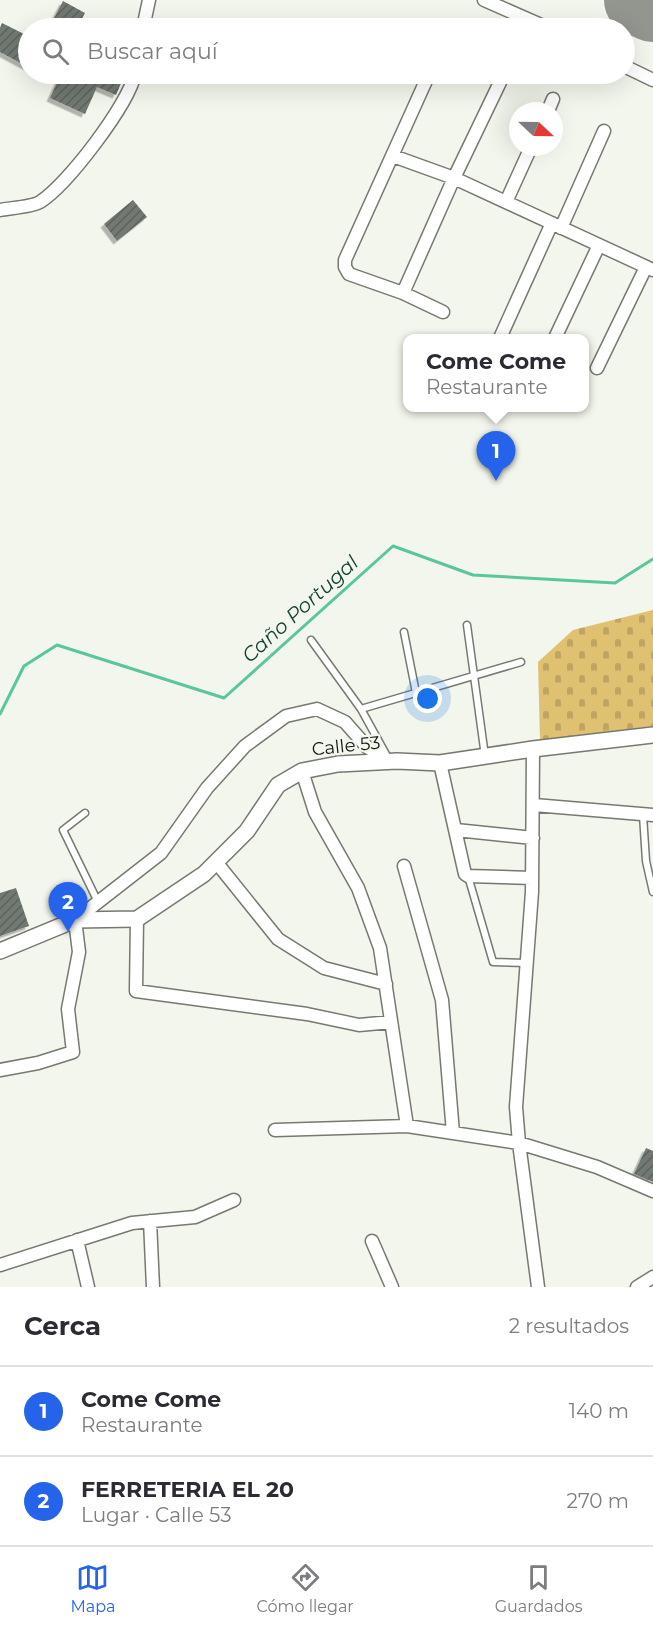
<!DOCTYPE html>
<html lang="es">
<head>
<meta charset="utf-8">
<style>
	:root { --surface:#fff; --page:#f7f7f7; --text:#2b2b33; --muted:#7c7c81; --line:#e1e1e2; --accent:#2563eb }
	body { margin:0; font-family:Montserrat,sans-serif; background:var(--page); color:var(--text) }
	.compass { position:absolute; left:509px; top:102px; width:54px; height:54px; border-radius:50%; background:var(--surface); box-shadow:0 6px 24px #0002; rotate:112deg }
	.you { position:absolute; left:428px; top:699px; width:21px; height:21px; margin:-15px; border:4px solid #fff; border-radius:50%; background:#1a73e8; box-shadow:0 0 0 9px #1a73e833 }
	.badge { display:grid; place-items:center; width:39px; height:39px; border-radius:50%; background:var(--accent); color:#fff; font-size:20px; font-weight:700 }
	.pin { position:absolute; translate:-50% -50px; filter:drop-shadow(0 2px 3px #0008) }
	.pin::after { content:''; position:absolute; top:32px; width:21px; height:18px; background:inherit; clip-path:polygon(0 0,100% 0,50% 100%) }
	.popup { position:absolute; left:403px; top:334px; width:186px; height:78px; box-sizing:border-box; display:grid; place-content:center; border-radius:12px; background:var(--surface); filter:drop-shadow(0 2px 4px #0005); font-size:20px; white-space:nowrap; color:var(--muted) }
	.popup b { font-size:22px; color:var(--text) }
	.popup::after { content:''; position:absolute; left:50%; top:100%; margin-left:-12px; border:12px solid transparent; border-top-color:var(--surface) }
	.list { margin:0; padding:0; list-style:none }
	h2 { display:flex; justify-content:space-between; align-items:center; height:78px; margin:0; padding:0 24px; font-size:26px }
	h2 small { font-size:20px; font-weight:400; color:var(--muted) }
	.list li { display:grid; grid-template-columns:39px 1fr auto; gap:18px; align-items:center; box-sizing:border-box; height:90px; padding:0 24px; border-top:2px solid var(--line) }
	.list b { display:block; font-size:22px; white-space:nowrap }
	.list p { margin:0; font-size:20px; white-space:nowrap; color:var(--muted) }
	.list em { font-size:20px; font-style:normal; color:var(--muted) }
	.icon { flex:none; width:33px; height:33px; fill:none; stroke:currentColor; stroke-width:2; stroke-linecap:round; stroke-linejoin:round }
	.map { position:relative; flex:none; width:653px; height:1287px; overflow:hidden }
	.search { position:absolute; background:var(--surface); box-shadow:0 6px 24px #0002; left:18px; right:18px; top:18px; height:66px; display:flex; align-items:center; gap:15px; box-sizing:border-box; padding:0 21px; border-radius:33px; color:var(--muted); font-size:22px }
	.sheet { height:258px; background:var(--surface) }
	nav { display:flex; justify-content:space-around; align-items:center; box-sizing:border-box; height:84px; border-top:2px solid var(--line); background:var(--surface); font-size:16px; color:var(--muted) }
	nav a { display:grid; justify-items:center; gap:3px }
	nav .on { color:var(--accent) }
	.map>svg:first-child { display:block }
	.cemetery { fill:url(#cemetery-stones) }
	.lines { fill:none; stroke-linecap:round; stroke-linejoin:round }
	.stream { stroke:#59c796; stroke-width:3 }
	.runway { stroke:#93968f; stroke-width:72 }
	.building { fill:url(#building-hatch); filter:url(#shadow) }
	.service-casing { stroke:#757970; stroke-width:9 }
	.minor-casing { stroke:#757970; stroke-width:15 }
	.tertiary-casing { stroke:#757970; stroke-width:18 }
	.service { stroke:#fff; stroke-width:6 }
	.minor { stroke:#fff; stroke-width:12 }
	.tertiary { stroke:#fff; stroke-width:15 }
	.labels { text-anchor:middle; stroke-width:4.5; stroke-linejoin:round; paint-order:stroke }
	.street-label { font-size:18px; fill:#151713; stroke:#f2f6ec }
	.water-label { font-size:20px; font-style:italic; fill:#0e3e2a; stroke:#f2f6ec }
</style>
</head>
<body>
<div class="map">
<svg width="653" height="1287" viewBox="0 0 653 1287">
	<defs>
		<pattern id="cemetery-stones" width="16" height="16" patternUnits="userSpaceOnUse" patternTransform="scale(1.5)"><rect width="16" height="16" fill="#e0c171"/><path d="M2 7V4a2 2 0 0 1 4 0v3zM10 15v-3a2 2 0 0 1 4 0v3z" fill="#bfa561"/></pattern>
		<pattern id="building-hatch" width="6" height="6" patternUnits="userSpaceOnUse" patternTransform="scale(1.5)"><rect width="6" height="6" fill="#727972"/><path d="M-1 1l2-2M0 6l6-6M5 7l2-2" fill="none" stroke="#5c625c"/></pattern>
		<filter id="shadow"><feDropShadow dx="-3.5" dy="3.5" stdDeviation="0" flood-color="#0004"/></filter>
	</defs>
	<rect width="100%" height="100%" fill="#f2f6ec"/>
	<path class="cemetery" d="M653 610V726L540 740 538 662 573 630Z"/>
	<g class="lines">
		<path class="stream" d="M0 714 24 666 57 645 224 698 393 546 473 575 615 583 653 559"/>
		<path class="runway" d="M640 0 653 6"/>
	</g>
	<path class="building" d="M63 1 85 13 77 28H49Z
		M2 23 28 36V67L0 52V28Z
		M61 74H125L116 95 97 87 85 114 50 98Z
		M133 200 147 217 117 241 104 224Z
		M16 888 29 926 0 936V893Z
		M646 1148 653 1151V1182L634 1174Z"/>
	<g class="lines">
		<defs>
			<path id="service" d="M467 625 485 756
				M404 632 416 693
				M311 640 361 709 388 758
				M361 709 521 662
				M85 813 63 830 98 902
				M643 815 646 861 653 892
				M468 876 493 962 527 963"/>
			<path id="minor" d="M484 0 548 28
				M143 28 149 0
				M624 66 653 80
				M429 74 345 260V267L349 274 403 293 443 312
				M548 111 553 99
				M393 156 454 178 653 270
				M506 202 531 147
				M0 210C10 208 32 207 40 202 68 184 128 105 135 74
				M561 228 604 131
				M403 293 454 178 504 74
				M500 338 552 223
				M555 338 599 245
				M597 368 646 267
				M533 749 532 892 516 1107 519 1143 538 1287
				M440 763 465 874 468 876 532 878
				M302 771 315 812 358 888 380 948 407 1126
				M534 805 653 815
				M456 830 533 838
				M216 862 278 939 324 968 386 984
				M404 866 442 1000 453 1133
				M137 919 136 991 307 1014 359 1025 391 1022
				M0 1070 38 1063 73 1052 68 1009 79 952 75 920 161 853 207 788 245 746 286 716 317 709 345 722 367 747 388 761
				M275 1130 407 1126 519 1143 597 1167 653 1191
				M150 1221 153 1287
				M77 1240 88 1287
				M372 1241 392 1287
				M0 1265 132 1223 195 1217 234 1200
				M637 1287 653 1277"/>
			<path id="tertiary" d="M0 951 75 920 137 919 204 874 247 831 278 785 302 771 338 764 397 761 440 763 533 749 653 735"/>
		</defs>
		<use href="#service" class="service-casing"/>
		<use href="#minor" class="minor-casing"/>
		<use href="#tertiary" class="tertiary-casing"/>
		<use href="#service" class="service"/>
		<use href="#minor" class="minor"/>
		<use href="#tertiary" class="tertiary"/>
	</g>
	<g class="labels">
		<g class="street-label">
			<text transform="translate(346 746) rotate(-6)" y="6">Calle 53</text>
		</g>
		<g class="water-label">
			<text transform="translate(300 609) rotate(-42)" y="7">Caño Portugal</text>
		</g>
	</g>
</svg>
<svg class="compass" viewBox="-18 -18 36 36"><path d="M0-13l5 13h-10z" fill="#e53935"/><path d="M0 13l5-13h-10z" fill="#7c7c81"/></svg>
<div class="you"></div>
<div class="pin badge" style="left:496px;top:481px">1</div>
<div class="popup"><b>Come Come</b>Restaurante</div>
<div class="pin badge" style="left:68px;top:932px">2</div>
<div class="search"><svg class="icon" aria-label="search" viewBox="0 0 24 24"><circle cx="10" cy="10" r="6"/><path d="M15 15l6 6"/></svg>Buscar aquí</div>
</div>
<section class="sheet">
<h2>Cerca<small>2 resultados</small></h2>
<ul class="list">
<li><span class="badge">1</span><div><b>Come Come</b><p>Restaurante</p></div><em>140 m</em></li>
<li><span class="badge">2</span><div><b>FERRETERIA EL 20</b><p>Lugar · Calle 53</p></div><em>270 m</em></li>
</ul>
</section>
<nav>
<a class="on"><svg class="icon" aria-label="map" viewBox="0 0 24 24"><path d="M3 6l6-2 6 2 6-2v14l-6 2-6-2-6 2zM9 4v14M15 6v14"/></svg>Mapa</a>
<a><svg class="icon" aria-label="directions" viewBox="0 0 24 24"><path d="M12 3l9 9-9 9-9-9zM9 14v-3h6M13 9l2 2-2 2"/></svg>Cómo llegar</a>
<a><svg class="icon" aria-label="saved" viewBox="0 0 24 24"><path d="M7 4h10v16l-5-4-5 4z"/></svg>Guardados</a>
</nav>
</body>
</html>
